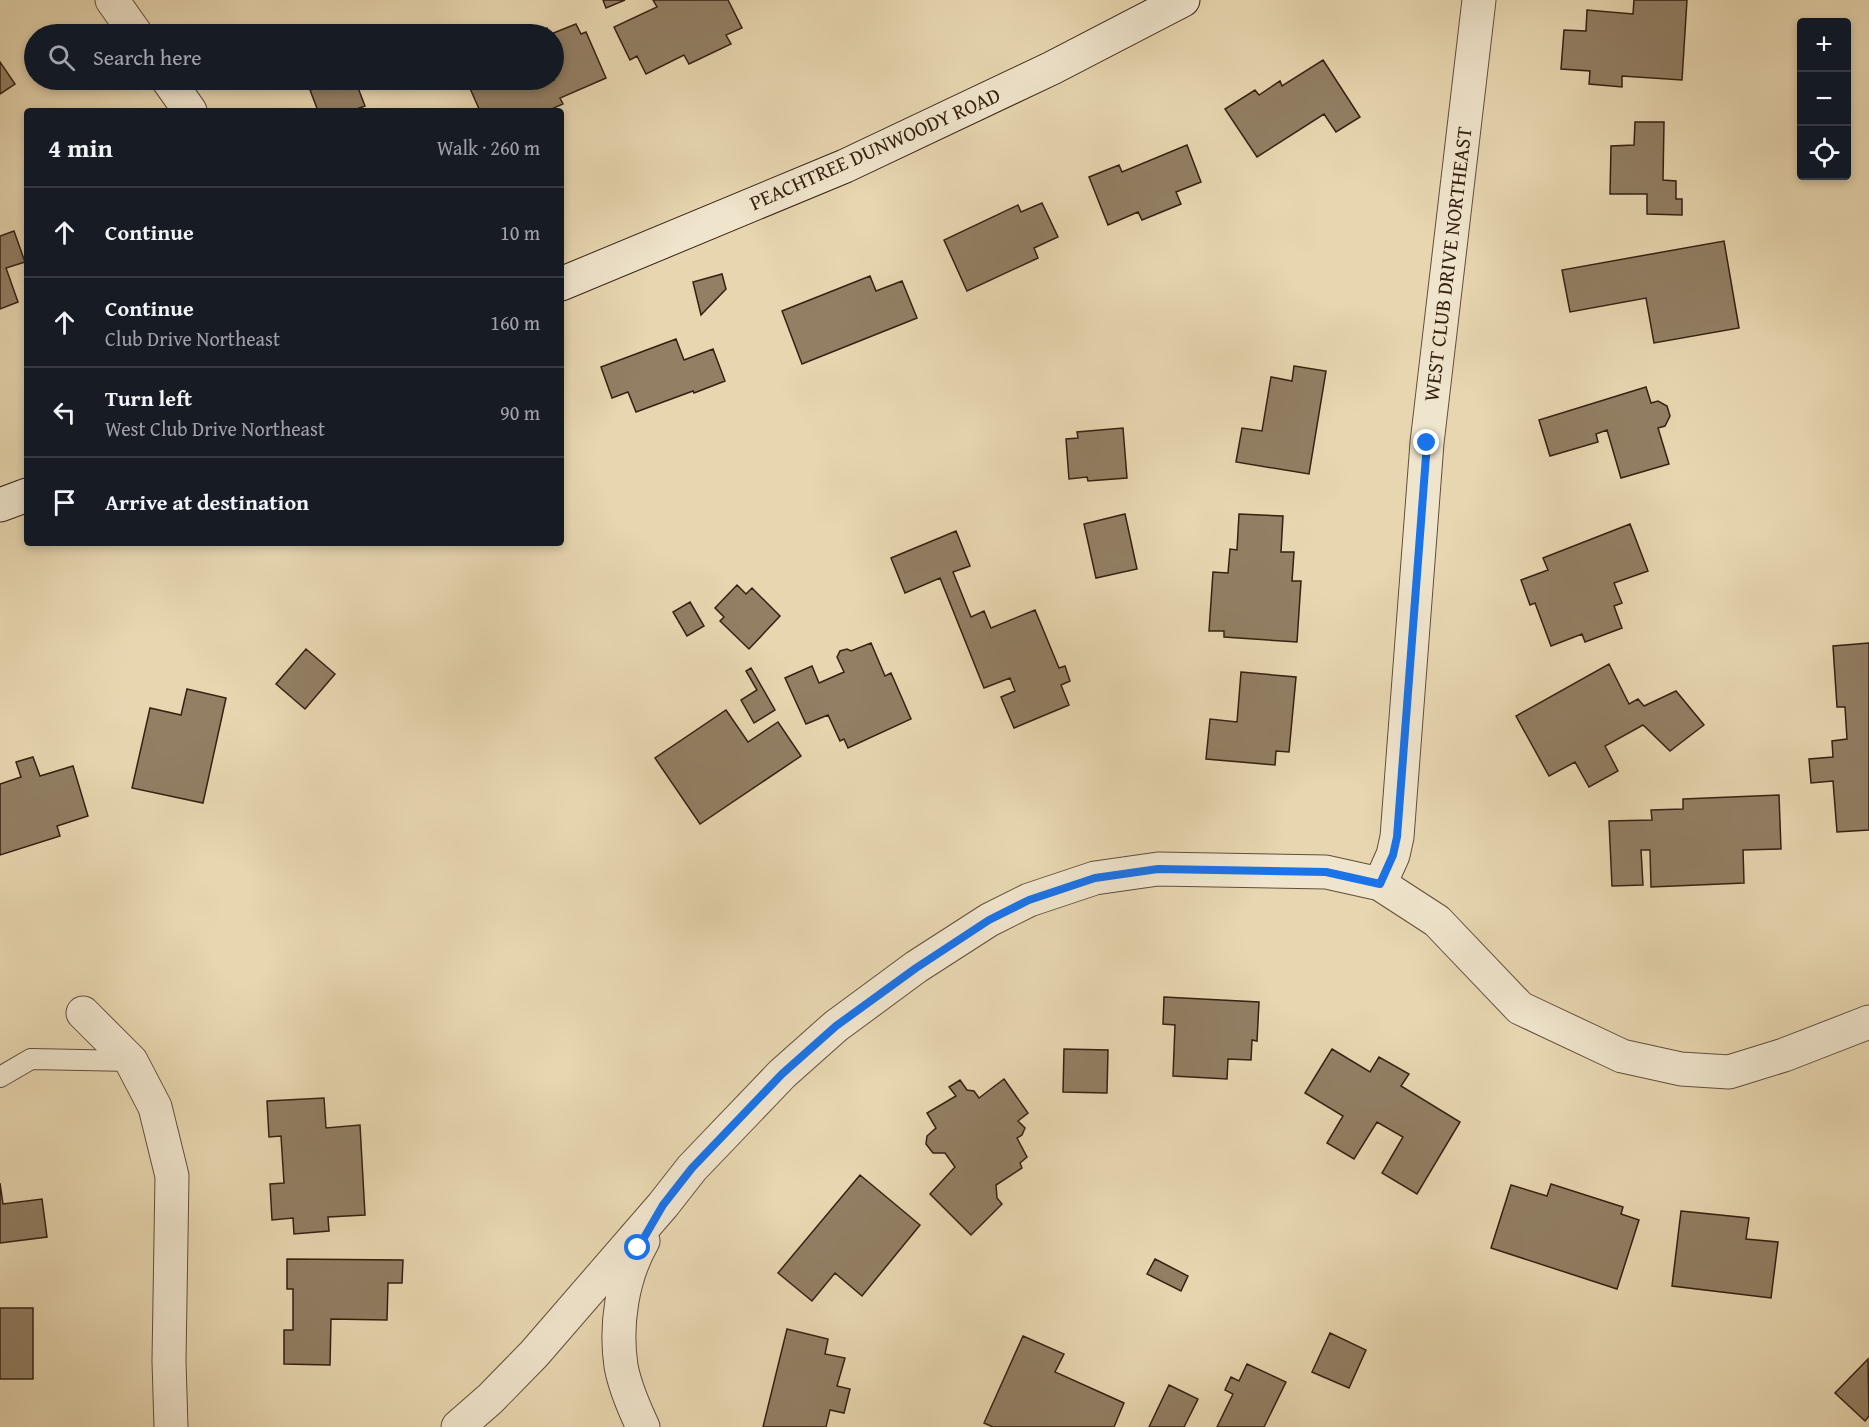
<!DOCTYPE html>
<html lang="en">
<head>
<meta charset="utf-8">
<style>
	:root { --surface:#171b24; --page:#242831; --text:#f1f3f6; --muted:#9ea1a6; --line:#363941 }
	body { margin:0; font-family:"Gentium Book Plus",serif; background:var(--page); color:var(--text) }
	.controls { position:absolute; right:18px; top:18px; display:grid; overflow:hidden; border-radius:6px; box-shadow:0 3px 9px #0003 }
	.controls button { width:54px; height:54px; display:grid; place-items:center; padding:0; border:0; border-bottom:2px solid var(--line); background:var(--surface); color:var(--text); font:30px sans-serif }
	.stop { position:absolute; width:18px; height:18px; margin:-14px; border:4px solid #1a73e8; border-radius:50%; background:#fff }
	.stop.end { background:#1a73e8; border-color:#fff; box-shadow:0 2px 6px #0008 }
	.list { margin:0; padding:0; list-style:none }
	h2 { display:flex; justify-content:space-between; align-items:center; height:78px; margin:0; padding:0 24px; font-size:26px }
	h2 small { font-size:20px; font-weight:400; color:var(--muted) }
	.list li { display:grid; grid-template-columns:39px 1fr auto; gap:18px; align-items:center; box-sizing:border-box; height:90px; padding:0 24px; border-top:2px solid var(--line) }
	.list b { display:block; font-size:22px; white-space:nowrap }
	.list p { margin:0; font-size:20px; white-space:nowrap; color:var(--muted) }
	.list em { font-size:20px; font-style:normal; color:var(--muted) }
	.icon { flex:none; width:33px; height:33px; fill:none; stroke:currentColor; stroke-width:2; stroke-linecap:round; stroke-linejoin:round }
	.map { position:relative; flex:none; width:1869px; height:1427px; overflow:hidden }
	.search { position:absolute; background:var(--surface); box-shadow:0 3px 9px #0003; left:24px; top:24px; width:540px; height:66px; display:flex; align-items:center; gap:15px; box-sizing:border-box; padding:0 21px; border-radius:33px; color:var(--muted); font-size:22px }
	.panel { position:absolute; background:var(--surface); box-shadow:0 3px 9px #0003; left:24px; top:108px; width:540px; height:438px; border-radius:6px }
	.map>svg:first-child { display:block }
	.building { fill:#927f64; stroke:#352012; stroke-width:1.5 }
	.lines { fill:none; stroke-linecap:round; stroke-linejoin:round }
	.lane-casing { stroke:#624e3a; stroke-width:22 }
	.street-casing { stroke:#624e3a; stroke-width:35 }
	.secondary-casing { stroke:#352012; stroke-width:35 }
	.lane { stroke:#efe4cc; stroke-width:20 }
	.street { stroke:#efe4cc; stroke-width:33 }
	.secondary { stroke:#efe4cc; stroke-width:33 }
	.route { stroke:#1a73e8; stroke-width:8 }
	.labels { text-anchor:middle; stroke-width:4.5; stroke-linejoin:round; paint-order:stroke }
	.street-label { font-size:21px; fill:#352012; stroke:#efe4cc }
</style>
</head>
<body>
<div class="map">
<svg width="1869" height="1427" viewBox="0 0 1869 1427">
	<rect width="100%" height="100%" fill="#e7d6b0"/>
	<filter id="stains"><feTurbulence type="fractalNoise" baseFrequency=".00333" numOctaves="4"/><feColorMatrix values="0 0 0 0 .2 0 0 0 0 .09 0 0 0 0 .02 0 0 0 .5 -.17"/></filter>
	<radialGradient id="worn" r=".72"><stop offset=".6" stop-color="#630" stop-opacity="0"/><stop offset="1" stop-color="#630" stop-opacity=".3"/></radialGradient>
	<path class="building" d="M603 0H625L606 8Z
		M653 0H728L742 28 726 35 731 44 689 64 684 55 646 74 637 56 630 60 614 27 657 7Z
		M1634 0H1687L1682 80 1622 76V87L1589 84 1590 71 1561 69 1564 30 1586 31 1587 10 1633 14Z
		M576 24 581 34 586 32 606 78 560 98 563 104 547 111H480L468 84 478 80H554V34H551Z
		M547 28 550 34H531Z
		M1323 60 1360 117 1336 132 1324 114 1257 157 1225 109 1255 90 1259 95 1280 81 1282 86Z
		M0 62 15 84 0 94Z
		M337 80H355L365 106 351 111H318L310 90Z
		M1635 122H1664L1663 180 1676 181V199H1682V215L1647 214V194H1610L1611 146 1634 145Z
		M1187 145 1201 182 1176 192 1181 204 1142 220 1138 212 1108 225 1089 177 1119 165 1122 172Z
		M1042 203 1058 237 1034 248 1038 258 967 291 944 240 1018 205 1021 212Z
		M14 231 25 262 6 268 18 302 0 309V236Z
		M1724 241 1739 328 1654 343 1646 298 1570 312 1562 270Z
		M722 274 726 289 701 315 693 282Z
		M870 276 876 291 902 281 917 318 802 364 782 311Z
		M676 339 684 360 713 349 725 381 694 393 693 391 636 412 628 392 612 398 601 367Z
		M1294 366 1326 371 1309 474 1236 462 1242 428 1262 431 1271 377 1292 381Z
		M1646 387 1651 403 1658 401 1667 406 1670 416 1665 426 1658 428 1669 464 1621 478 1607 430 1596 434 1598 442 1550 456 1539 420Z
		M1123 428 1127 478 1088 481 1087 477 1069 479 1066 439 1078 438 1077 432Z
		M1125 514 1137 569 1096 578 1084 524Z
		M1239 514 1283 516 1281 552H1294L1292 581H1301L1297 642 1224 637V631H1209L1213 572 1228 573 1230 549 1237 550Z
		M1630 524 1648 571 1614 583 1622 603 1614 606 1622 628 1585 642 1582 634 1551 646 1535 603 1530 605 1521 580 1548 570 1543 558Z
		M956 531 970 566 953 572 971 617 984 611 991 628 1035 610 1059 668 1065 666 1070 681 1061 685 1069 705 1014 728 1001 697 1015 691 1010 678 984 688 940 578 905 593 891 558Z
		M737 585 746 594 752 588 780 616 749 649 720 621 724 617 715 608Z
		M690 602 704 626 687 636 673 612Z
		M871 643 885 676 891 673 911 719 848 748 844 739 840 741 828 715 806 724 785 678 812 666 819 683 844 672 837 657 840 651 847 649 851 651Z
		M1869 643V830L1837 832 1833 781 1811 783 1809 759 1833 757 1832 741 1847 739 1845 707H1837L1833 646Z
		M306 649 335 674 305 709 276 684Z
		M1609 664 1629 704 1638 699 1644 706 1676 691 1704 725 1670 751 1643 725 1605 746 1618 771 1589 787 1575 762 1549 776 1516 716Z
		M751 668 775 710 754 723 741 700 757 690 746 671Z
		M1241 672 1296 677 1289 752 1276 751 1275 765 1206 759 1210 719 1237 722Z
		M187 689 226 698 203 803 132 788 150 708 181 715Z
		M726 710 748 742 778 722 801 756 700 824 655 758Z
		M33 757 40 776 73 766 88 816 57 826 60 836 0 855V784L21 777 16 762Z
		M1779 795 1781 849 1743 850 1744 883 1651 887 1650 850H1641L1643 885 1612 886 1609 821 1652 820 1651 810 1683 809V799Z
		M1164 997 1259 1002 1257 1041 1252 1040 1251 1060 1228 1059 1227 1079 1173 1076 1175 1025 1163 1024Z
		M1064 1049 1108 1050 1107 1093 1063 1092Z
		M1332 1049 1370 1072 1379 1057 1409 1074 1401 1086 1460 1122 1417 1194 1382 1173 1403 1137 1377 1122 1354 1159 1327 1143 1343 1116 1305 1093Z
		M1004 1079 1028 1113 1018 1121 1025 1128 1022 1135 1017 1138 1027 1157 1020 1163 1022 1168 996 1185 997 1198 1002 1204 971 1235 930 1194 955 1167 945 1153H933L926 1144 927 1136 936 1128 927 1113 956 1096 949 1087 960 1080 967 1090 974 1091 979 1098Z
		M324 1098 326 1128 360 1125 365 1215 328 1217 329 1231 294 1234 293 1218 272 1220 270 1184 284 1183 281 1136 269 1137 267 1101Z
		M860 1175 920 1225 862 1296 835 1273 812 1301 778 1273Z
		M0 1183 3 1204 42 1199 47 1237 0 1243Z
		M1551 1184 1623 1207 1621 1214 1639 1220 1617 1289 1491 1248 1511 1185 1547 1196Z
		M1681 1211 1749 1218 1746 1239 1778 1242 1771 1298 1672 1286Z
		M287 1259 403 1260 402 1283H388L387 1320 331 1319 330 1365 284 1364V1330H293V1289H287Z
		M1155 1259 1188 1276 1181 1291 1147 1274Z
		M0 1308H33V1379H0Z
		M787 1329 828 1339 825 1354 845 1358 837 1386 850 1389 844 1413 830 1410 826 1427H763Z
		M1330 1333 1366 1350 1349 1388 1312 1372Z
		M1023 1336 1064 1354 1055 1372 1124 1403 1114 1427H993L984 1423Z
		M1868 1359 1869 1416 1865 1421 1835 1393Z
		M1247 1364 1286 1382 1264 1427H1217L1233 1394 1225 1390 1231 1377 1239 1381Z
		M1169 1385 1198 1399 1184 1427H1149Z"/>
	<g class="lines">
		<defs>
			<path id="lane" d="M0 1077 31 1059 131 1061"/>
			<path id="street" d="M112 0 136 34
				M168 80 190 111
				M1380 884 1393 855 1397 837 1427 443 1479 0
				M83 1013 131 1061 155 1107 172 1176 169 1361 171 1427
				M643 1241C622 1277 615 1325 621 1366 625 1388 634 1408 643 1427
				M458 1427 490 1399 534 1354 663 1205 692 1168 782 1074 836 1026 916 967 989 920 1029 900 1095 878 1158 869 1326 872 1380 884 1437 921 1520 1008 1622 1056 1681 1069 1729 1072 1784 1055 1869 1022"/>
			<path id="secondary" d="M561 284 845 166 1052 68 1183 0
				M0 505 27 495"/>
		</defs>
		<use href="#lane" class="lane-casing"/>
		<use href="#street" class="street-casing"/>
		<use href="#secondary" class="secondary-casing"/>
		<use href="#lane" class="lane"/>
		<use href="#street" class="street"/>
		<use href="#secondary" class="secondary"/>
	</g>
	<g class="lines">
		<path class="route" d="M638 1248 663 1205 692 1168 782 1074 836 1026 916 968 989 920 1029 900 1095 878 1158 869 1326 872 1380 884 1393 855 1397 837 1427 443"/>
	</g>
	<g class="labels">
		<g class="street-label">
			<text transform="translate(875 149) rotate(-24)" y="7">PEACHTREE DUNWOODY ROAD</text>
			<text transform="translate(1448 264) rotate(-83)" y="7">WEST CLUB DRIVE NORTHEAST</text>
		</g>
	</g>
	<rect width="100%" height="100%" filter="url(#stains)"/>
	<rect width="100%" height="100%" fill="url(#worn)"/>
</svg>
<div class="controls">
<button>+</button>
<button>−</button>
<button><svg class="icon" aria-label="locate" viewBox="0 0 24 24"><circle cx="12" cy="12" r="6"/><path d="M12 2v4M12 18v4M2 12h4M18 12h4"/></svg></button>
</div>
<div class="stop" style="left:638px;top:1248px"></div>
<div class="stop end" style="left:1427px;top:443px"></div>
<div class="search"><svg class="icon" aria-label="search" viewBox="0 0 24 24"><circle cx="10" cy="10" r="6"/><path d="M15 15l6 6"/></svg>Search here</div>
<section class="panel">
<h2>4 min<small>Walk · 260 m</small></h2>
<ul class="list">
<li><svg class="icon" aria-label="ahead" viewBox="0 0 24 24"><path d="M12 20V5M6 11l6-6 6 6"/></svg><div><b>Continue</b></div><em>10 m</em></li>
<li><svg class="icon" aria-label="ahead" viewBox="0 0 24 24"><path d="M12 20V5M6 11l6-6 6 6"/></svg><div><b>Continue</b><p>Club Drive Northeast</p></div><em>160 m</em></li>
<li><svg class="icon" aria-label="left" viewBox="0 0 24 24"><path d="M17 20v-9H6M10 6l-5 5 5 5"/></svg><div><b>Turn left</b><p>West Club Drive Northeast</p></div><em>90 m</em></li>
<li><svg class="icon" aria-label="arrive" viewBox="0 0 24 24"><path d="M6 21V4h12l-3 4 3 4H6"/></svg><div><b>Arrive at destination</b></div></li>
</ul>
</section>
</div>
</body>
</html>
